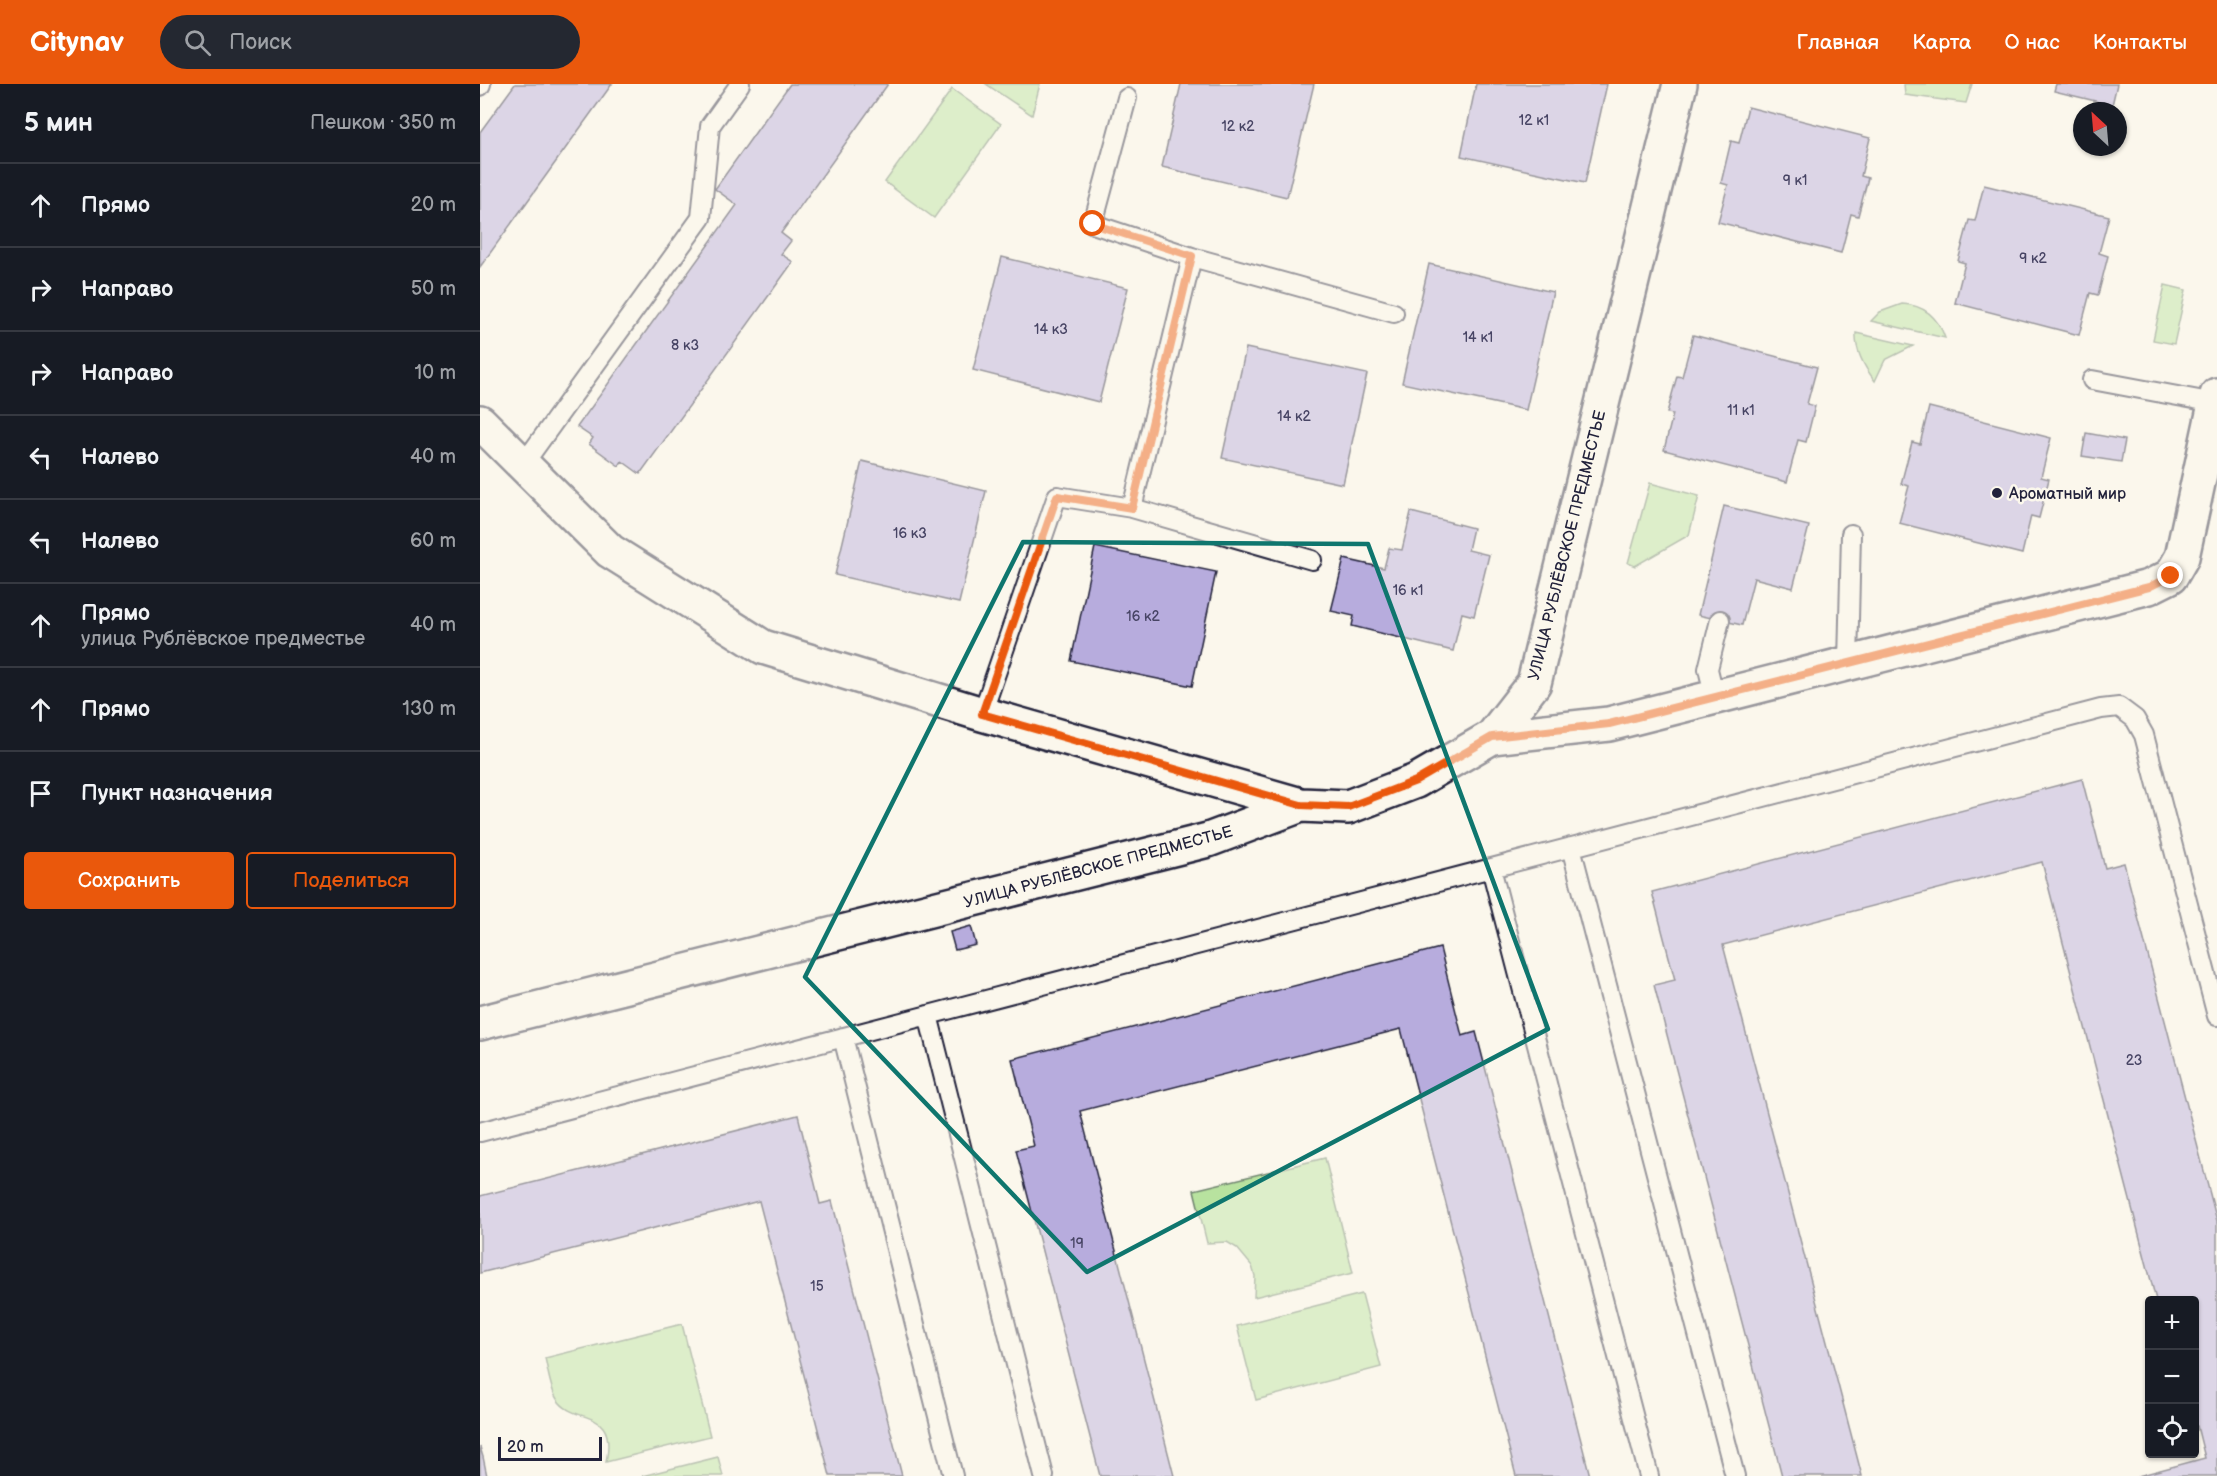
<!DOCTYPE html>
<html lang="ru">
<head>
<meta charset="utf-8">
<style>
	:root { --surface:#171b24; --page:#242831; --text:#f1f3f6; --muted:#9ea1a6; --line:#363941; --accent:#ea580c }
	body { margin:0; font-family:"Balsamiq Sans",sans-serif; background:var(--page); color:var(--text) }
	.controls { position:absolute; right:18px; bottom:18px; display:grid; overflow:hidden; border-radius:6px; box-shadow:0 2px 4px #0004 }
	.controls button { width:54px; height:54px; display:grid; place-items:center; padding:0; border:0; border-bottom:2px solid var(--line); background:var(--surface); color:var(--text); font:30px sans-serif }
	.compass { position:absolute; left:1593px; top:18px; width:54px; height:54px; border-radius:50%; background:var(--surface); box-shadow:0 2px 4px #0004; rotate:334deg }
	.scale { position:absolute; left:18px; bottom:15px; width:104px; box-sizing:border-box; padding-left:6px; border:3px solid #22223b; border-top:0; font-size:16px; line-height:21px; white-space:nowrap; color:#22223b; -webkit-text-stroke:4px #fbf7ec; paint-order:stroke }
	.stop { position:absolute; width:18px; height:18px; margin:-14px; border:4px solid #ea580c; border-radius:50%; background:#fff }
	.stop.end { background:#ea580c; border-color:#fff; box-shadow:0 2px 6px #0008 }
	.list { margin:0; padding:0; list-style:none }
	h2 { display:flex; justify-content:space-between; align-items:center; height:78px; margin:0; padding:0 24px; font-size:26px }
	h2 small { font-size:20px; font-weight:400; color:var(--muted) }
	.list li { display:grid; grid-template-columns:39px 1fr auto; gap:18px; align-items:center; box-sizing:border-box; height:84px; padding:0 24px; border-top:2px solid var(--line) }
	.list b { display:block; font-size:22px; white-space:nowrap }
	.list p { margin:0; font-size:20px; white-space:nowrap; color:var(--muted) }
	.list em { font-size:20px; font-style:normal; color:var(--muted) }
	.actions { display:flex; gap:12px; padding:18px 24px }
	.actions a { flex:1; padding:14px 0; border:2px solid var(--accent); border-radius:6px; text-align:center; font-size:21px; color:var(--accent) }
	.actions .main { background:var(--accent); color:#fff }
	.icon { flex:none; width:33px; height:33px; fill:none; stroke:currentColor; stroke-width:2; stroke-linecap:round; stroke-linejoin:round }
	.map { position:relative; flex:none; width:1737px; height:1392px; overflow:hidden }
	header { display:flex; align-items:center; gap:36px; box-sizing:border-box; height:84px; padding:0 30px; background:var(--accent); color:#fff }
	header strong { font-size:28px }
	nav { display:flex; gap:33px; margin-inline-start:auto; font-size:21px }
	.search { width:420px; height:54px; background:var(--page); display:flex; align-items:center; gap:15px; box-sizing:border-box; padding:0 21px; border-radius:33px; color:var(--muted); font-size:22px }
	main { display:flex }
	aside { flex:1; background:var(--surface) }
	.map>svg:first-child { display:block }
	.green { fill:#b8e29f; stroke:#6d826d; stroke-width:1.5 }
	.building { fill:#b7acdd; stroke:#22223b; stroke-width:1.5 }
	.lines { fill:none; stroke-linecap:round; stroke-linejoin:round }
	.lane-casing { stroke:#22223b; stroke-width:22 }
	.street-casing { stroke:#22223b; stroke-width:38 }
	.lane { stroke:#fbf7ec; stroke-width:18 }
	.street { stroke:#fbf7ec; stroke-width:33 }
	.route { stroke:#ea580c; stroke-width:8 }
	.marked { fill:none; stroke:#0f766e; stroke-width:4.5; stroke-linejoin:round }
	.poi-dot { fill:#22223b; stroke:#fbf7ec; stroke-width:2 }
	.labels { text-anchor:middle; stroke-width:5; stroke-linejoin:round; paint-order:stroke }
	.number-label { font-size:14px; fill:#474464 }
	.poi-label { font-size:16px; fill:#22223b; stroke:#fbf7ec; text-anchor:start }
	.street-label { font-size:16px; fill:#22223b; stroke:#fbf7ec }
</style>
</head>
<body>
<header>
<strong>Citynav</strong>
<div class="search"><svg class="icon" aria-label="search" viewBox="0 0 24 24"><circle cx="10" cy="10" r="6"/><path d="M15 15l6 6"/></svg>Поиск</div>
<nav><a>Главная</a><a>Карта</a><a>О нас</a><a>Контакты</a></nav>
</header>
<main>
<aside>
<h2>5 мин<small>Пешком · 350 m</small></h2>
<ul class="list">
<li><svg class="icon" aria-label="ahead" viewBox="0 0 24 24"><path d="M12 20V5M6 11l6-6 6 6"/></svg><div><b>Прямо</b></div><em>20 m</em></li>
<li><svg class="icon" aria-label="right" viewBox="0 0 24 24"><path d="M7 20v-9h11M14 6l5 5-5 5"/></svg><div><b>Направо</b></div><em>50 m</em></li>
<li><svg class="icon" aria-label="right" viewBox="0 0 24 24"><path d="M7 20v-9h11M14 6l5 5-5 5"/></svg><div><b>Направо</b></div><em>10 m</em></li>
<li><svg class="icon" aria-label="left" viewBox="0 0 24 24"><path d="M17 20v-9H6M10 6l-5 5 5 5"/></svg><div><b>Налево</b></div><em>40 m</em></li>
<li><svg class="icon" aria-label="left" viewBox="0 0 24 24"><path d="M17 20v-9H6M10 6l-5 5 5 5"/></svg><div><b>Налево</b></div><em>60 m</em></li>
<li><svg class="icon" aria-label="ahead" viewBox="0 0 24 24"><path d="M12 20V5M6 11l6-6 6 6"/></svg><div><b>Прямо</b><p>улица Рублёвское предместье</p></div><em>40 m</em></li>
<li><svg class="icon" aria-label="ahead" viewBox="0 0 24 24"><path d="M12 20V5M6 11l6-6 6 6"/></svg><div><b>Прямо</b></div><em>130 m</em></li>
<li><svg class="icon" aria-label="arrive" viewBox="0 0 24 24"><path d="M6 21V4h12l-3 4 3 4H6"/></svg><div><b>Пункт назначения</b></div></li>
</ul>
<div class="actions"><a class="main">Сохранить</a><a>Поделиться</a></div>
</aside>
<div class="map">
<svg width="1737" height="1392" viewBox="0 0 1737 1392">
	<rect width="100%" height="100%" fill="#fbf7ec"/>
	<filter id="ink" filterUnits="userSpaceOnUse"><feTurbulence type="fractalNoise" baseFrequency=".0167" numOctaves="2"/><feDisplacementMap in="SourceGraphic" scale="12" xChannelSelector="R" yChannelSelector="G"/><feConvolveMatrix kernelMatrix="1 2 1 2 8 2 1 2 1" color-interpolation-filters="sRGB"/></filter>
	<g filter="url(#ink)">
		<path class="green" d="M506 0H560L552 31Z
			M1424 0H1492L1486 19 1425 11Z
			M472 5 521 40 454 134 405 98Z
			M1685 201 1706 206 1694 260 1673 256Z
			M1422 220C1445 221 1458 233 1465 254L1391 237 1400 228Z
			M1376 249 1433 262 1405 276 1395 297C1384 283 1375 267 1376 249Z
			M1170 399 1219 412 1209 451 1155 482 1148 479Z
			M845 1074 873 1189 774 1213 775 1192 772 1182 757 1164 747 1158 727 1159 714 1106Z
			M882 1210 901 1283 776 1316 757 1242Z
			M202 1240 230 1352 126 1378C138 1321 94 1342 77 1315 70 1305 68 1286 65 1274Z
			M238 1373 243 1392H162Z"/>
		<path class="building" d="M35 0H132L0 183V48Z
			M310 0H408L301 149 311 157 301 170 313 178 160 390 142 377 139 382 109 360 113 354 97 343 257 121 235 105Z
			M701 0H834L807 113 682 83Z
			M996 0H1127L1105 99 981 72Z
			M1576 0H1637L1632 21 1574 7Z
			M1268 23 1390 54 1381 92 1388 94 1378 132 1371 130 1361 169 1238 138 1248 101 1241 99 1251 57 1259 59Z
			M1504 101 1629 132 1619 169 1628 172 1618 211 1610 209 1599 251 1475 219 1485 179 1478 177 1489 136 1495 137Z
			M522 173 648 204 619 318 493 286Z
			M949 180 1073 208 1046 326 922 299Z
			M1213 251 1337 283 1327 320 1335 322 1326 358 1318 356 1307 398 1184 366 1193 330 1187 329 1197 292 1202 293Z
			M766 264 887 290 863 400 742 374Z
			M1449 323 1571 354 1561 393 1569 395 1559 434 1551 432 1542 470 1419 439 1429 402 1421 400 1432 358 1440 360Z
			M1606 349 1645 356 1641 378 1602 372Z
			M382 377 506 407 479 519 355 491Z
			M1244 422 1329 442 1313 504 1274 494 1262 541 1218 531Z
			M931 428 993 444 988 466 1009 471 994 532 982 529 973 567 872 542 874 532 851 527 864 475 904 484 909 464 922 466Z
			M615 463 736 488 712 602 591 577Z
			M1602 695 1625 784 1644 779 1737 1137V1392H1658L1725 1374 1717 1342H1714V1216H1676L1562 778 1243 861 1382 1392H1302L1174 901 1195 896 1172 808Z
			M491 842 496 861 475 866 470 848Z
			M960 864 982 952 996 948 1110 1392H1036L921 945 600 1027 694 1392H620L536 1066 554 1062 532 975Z
			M318 1031 340 1120 352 1117 422 1392H350L279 1117 0 1189V1112Z
			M0 1363 3 1373 7 1392H0Z"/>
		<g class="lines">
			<defs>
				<path id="lane" d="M0 2 1 0
					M647 14 613 140 712 173 652 424
					M712 173 914 229
					M1612 296 1735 319
					M42 382 221 134 230 42 260 0
					M1368 579 1371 450
					M1235 614 1228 585 1240 536
					M502 630 577 412 652 424 832 476
					M1091 763 1255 1392
					M1011 784 1169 1392
					M448 931 564 1392
					M363 953 473 1392
					M0 1048 1621 625 1639 623 1655 635 1664 651 1737 932"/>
				<path id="street" d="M0 338 130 467 283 563 502 630 821 721
					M1012 653 1129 640 1669 503 1691 492 1702 473 1737 311
					M0 939 728 756 821 721 868 723 936 697 1012 653 1054 599 1200 0"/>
			</defs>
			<use href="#lane" class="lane-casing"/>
			<use href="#street" class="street-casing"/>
			<use href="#lane" class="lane"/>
			<use href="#street" class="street"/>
		</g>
	</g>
	<g class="lines" filter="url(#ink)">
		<path class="route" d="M613 140 712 172 652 424 577 412 502 630 821 721 868 723 936 697 1012 653 1129 640 1669 503 1691 492"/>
	</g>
	<path d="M0 0H1737V1392H0ZM543 458 888 460 1068 945 607 1188 325 893Z" fill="#fbf7ec" fill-opacity=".55" fill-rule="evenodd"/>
	<path class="marked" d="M543 458 888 460 1068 945 607 1188 325 893Z"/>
	<circle class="poi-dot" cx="1517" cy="409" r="6"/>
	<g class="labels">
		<g class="number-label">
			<text x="1054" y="41">12 к1</text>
			<text x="758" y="47">12 к2</text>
			<text x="1315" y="101">9 к1</text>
			<text x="1553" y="179">9 к2</text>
			<text x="571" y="250">14 к3</text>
			<text x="998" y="258">14 к1</text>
			<text x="205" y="266">8 к3</text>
			<text x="1261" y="331">11 к1</text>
			<text x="814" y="337">14 к2</text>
			<text x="430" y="454">16 к3</text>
			<text x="928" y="511">16 к1</text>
			<text x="663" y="537">16 к2</text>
			<text x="1654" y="981">23</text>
			<text x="597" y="1164">19</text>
			<text x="337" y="1207">15</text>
		</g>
		<g class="poi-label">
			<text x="1529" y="415">Ароматный мир</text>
		</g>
		<g class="street-label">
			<text transform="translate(1086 461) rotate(-76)" y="6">УЛИЦА РУБЛЁВСКОЕ ПРЕДМЕСТЬЕ</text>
			<text transform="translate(618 782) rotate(-15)" y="6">УЛИЦА РУБЛЁВСКОЕ ПРЕДМЕСТЬЕ</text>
		</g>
	</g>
</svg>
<div class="controls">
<button>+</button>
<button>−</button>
<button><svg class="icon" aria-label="locate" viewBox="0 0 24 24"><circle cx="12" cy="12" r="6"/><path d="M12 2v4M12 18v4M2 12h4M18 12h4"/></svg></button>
</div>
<svg class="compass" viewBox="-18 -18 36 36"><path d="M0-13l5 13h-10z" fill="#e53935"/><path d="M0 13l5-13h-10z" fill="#9ea1a6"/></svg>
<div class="scale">20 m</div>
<div class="stop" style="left:613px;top:140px"></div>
<div class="stop end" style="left:1691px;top:492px"></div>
</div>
</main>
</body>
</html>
